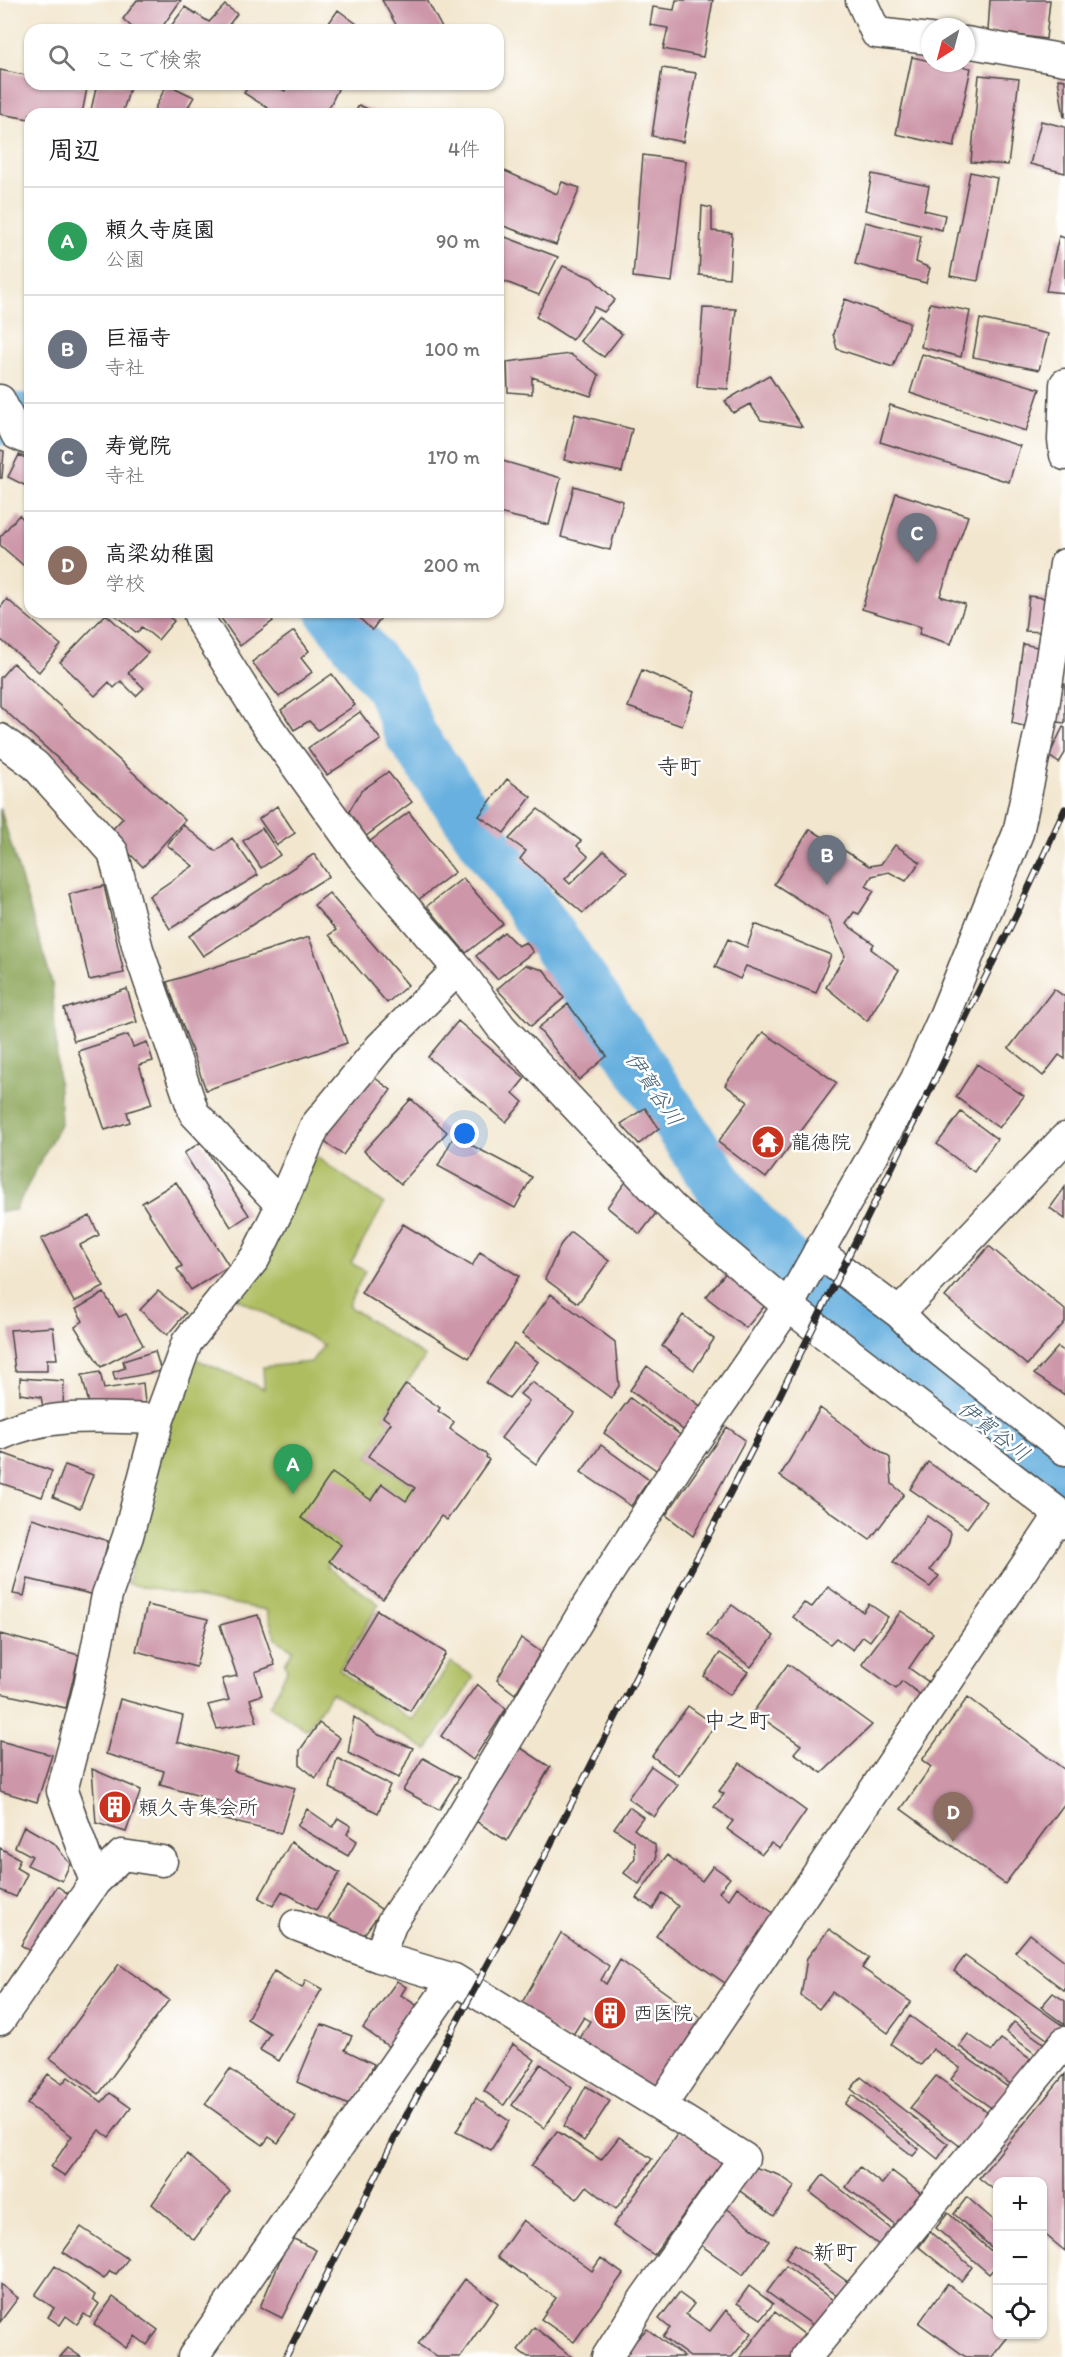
<!DOCTYPE html>
<html lang="ja">
<head>
<meta charset="utf-8">
<style>
	:root { --surface:#fff; --page:#f6f6f6; --text:#202124; --muted:#757577; --line:#e0e0e0; --accent:#c8321e }
	body { margin:0; font-family:Itim,"Klee One",sans-serif; background:var(--page); color:var(--text) }
	.controls { position:absolute; right:18px; bottom:18px; display:grid; overflow:hidden; border-radius:12px; box-shadow:0 2px 4px #0004 }
	.controls button { width:54px; height:54px; display:grid; place-items:center; padding:0; border:0; border-bottom:2px solid var(--line); background:var(--surface); color:var(--text); font:30px sans-serif }
	.compass { position:absolute; left:921px; top:18px; width:54px; height:54px; border-radius:50%; background:var(--surface); box-shadow:0 2px 4px #0004; rotate:216deg }
	.you { position:absolute; left:465px; top:1134px; width:21px; height:21px; margin:-15px; border:4px solid #fff; border-radius:50%; background:#1a73e8; box-shadow:0 0 0 9px #1a73e833 }
	.badge { display:grid; place-items:center; width:39px; height:39px; border-radius:50%; background:var(--accent); color:#fff; font-size:20px; font-weight:700 }
	.pin { position:absolute; translate:-50% -50px; filter:drop-shadow(0 2px 3px #0008) }
	.pin::after { content:''; position:absolute; top:32px; width:21px; height:18px; background:inherit; clip-path:polygon(0 0,100% 0,50% 100%) }
	.list { margin:0; padding:0; list-style:none }
	h2 { display:flex; justify-content:space-between; align-items:center; height:78px; margin:0; padding:0 24px; font-size:26px }
	h2 small { font-size:20px; font-weight:400; color:var(--muted) }
	.list li { display:grid; grid-template-columns:39px 1fr auto; gap:18px; align-items:center; box-sizing:border-box; height:108px; padding:0 24px; border-top:2px solid var(--line) }
	.list b { display:block; font-size:22px; white-space:nowrap }
	.list p { margin:0; font-size:20px; white-space:nowrap; color:var(--muted) }
	.list em { font-size:20px; font-style:normal; color:var(--muted) }
	.icon { flex:none; width:33px; height:33px; fill:none; stroke:currentColor; stroke-width:2; stroke-linecap:round; stroke-linejoin:round }
	.map { position:relative; flex:none; width:1065px; height:2357px; overflow:hidden }
	.search { position:absolute; background:var(--surface); box-shadow:0 2px 4px #0004; left:24px; top:24px; width:480px; height:66px; display:flex; align-items:center; gap:15px; box-sizing:border-box; padding:0 21px; border-radius:18px; color:var(--muted); font-size:22px }
	.panel { position:absolute; background:var(--surface); box-shadow:0 2px 4px #0004; left:24px; top:108px; width:480px; height:510px; border-radius:18px }
	.map>svg:first-child { display:block }
	.green { fill:#aebd60; stroke:#6c7446; stroke-width:1.5 }
	.forest { fill:#8aa456; stroke:#5a6840; stroke-width:1.5 }
	.lines { fill:none; stroke-linecap:round; stroke-linejoin:round }
	.river { stroke:#67b0df; stroke-width:52 }
	.building { fill:#cd97a9 }
	.street-casing { stroke:#494743; stroke-width:33 }
	.street { stroke:#fff; stroke-width:30 }
	.rail-casing { stroke:#2b2b2b; stroke-width:7 }
	.rail { stroke:#fff; stroke-width:4.5; stroke-dasharray:14; stroke-linecap:butt }
	.labels { text-anchor:middle; stroke-width:5; stroke-linejoin:round; paint-order:stroke }
	.poi-label { font-size:20px; fill:#2b2b2b; stroke:#fff; text-anchor:start }
	.water-label { font-size:21px; font-style:italic; fill:#436073; stroke:#fff }
	.quarter-label { font-size:22px; fill:#2b2b2b; stroke:#fff }
</style>
</head>
<body>
<div class="map">
<svg width="1065" height="2357" viewBox="0 0 1065 2357">
	<rect width="100%" height="100%" fill="#fff"/>
	<filter id="ink" filterUnits="userSpaceOnUse"><feTurbulence type="fractalNoise" baseFrequency=".0167" numOctaves="2"/><feDisplacementMap in="SourceGraphic" scale="12" xChannelSelector="R" yChannelSelector="G"/><feConvolveMatrix kernelMatrix="1 2 1 2 8 2 1 2 1" color-interpolation-filters="sRGB"/></filter>
	<filter id="wash" filterUnits="userSpaceOnUse"><feTurbulence type="fractalNoise" baseFrequency=".008" numOctaves="4" result="noise"/><feDisplacementMap in="SourceGraphic" scale="24" xChannelSelector="R" yChannelSelector="G"/><feGaussianBlur stdDeviation="1.35" result="paint"/><feColorMatrix in="noise" values="0 0 0 0 0 0 0 0 0 0 0 0 0 0 0 0 0 1.4 0 .05"/><feComposite in="paint" operator="in"/></filter>
	<g filter="url(#wash)">
		<rect width="100%" height="100%" fill="#f2e6ce"/>
		<path class="green" d="M315 1156 384 1204 351 1263 365 1271 348 1306 425 1357 383 1417 391 1423 368 1456 415 1488 406 1501 382 1484 371 1500 301 1518 341 1545 326 1566 379 1604 339 1670 412 1720 451 1662 474 1677 427 1750 331 1693 307 1730 270 1706 287 1670 285 1663 293 1650 276 1639 266 1610 127 1584 178 1390 189 1356 264 1389 263 1367 311 1362 324 1345 231 1295Z"/>
		<path class="forest" d="M0 808 52 983 61 1122 15 1210 0 1212Z"/>
		<g class="lines">
			<path class="river" d="M0 419H30
				M332 612 391 687 411 735 583 982 733 1205 783 1258 840 1309 1065 1487"/>
		</g>
		<g id="blocks">
			<path class="building" d="M137 0H181L160 30H135L123 19Z
				M382 0H427L443 30H399Z
				M676 0H713L703 57 663 49 668 28 650 25 653 7 674 10Z
				M990 0H1050L1046 39 988 31Z
				M225 5 237 14 225 30H168L185 7 209 22Z
				M338 10 365 30H324Z
				M912 57 930 61V63H943L971 68 954 147 896 134Z
				M662 68 696 73 683 142 652 136Z
				M0 70 30 76V84H68L87 88 82 114H30V119L0 114Z
				M979 75 1019 79 1008 165 971 162Z
				M1058 79 1065 80V117H1064Z
				M97 84 131 85 122 114H90Z
				M167 84 194 97 188 107 202 114H162L154 110Z
				M250 84H272L285 91 287 84H329L338 89 326 114H277L244 93Z
				M359 105 379 114H354Z
				M1041 121 1065 127V173L1030 164Z
				M643 155 686 161 672 282 633 277Z
				M498 168 557 194 562 182 580 188 556 245 498 224Z
				M970 172 997 178 978 281 950 276Z
				M872 174 929 186 924 210 945 215 942 230 865 210Z
				M702 206 712 208V231L732 233 729 278 699 275Z
				M865 222 921 236 916 262 930 268 926 283 855 264Z
				M500 235 558 257 539 295 498 279V241Z
				M1059 236 1065 238V293L1046 291Z
				M563 266 592 278 615 300 604 312 594 307 572 340 536 317Z
				M845 299 910 323 893 367 837 349 833 334Z
				M930 303 970 311 961 357 921 347Z
				M703 308 736 309 728 389 697 387Z
				M598 317 622 334 604 357 580 341Z
				M980 319 1048 334 1039 370 973 357Z
				M570 354 599 375 591 396 532 377V394L508 392 507 362Z
				M922 354 1040 389 1026 431 910 393Z
				M769 375 802 427 761 420 750 404 733 413 725 401Z
				M890 405 1020 446 1009 482 880 442Z
				M575 414 632 429 622 472 564 460Z
				M0 450 4 451 2 478H0Z
				M19 455 30 460V488L8 477Z
				M499 460 561 478 549 525 498 513Z
				M574 486 623 501 610 550 561 537Z
				M896 493 968 516 940 596 965 604 951 644 919 634 921 627 862 609Z
				M19 515 30 525V571L0 545V537Z
				M1029 596 1051 599 1044 632 1025 631Z
				M7 599 61 645 39 672 0 639V608Z
				M111 612H163L174 621 158 640 142 627 137 633Z
				M228 612H266L273 621 240 646 221 618Z
				M353 612H385L372 630Z
				M106 614 148 653 128 673 144 688 136 696 121 681 114 688 109 682 95 696 60 662Z
				M294 631 309 651 301 658 312 672 279 697 252 662Z
				M1023 644 1042 648 1027 727 1012 723Z
				M13 663 185 820 143 867 109 833 123 818 0 706V678Z
				M642 670 694 692 682 726 628 707Z
				M332 674 355 705 318 730 309 721 294 730 281 710Z
				M1063 684H1065V723L1056 722Z
				M360 712 381 740 327 775 308 748Z
				M1063 727 1065 728V753L1059 763 1049 756Z
				M388 772 412 802 366 836 348 813 361 791Z
				M507 779 531 797 504 833 479 816Z
				M277 806 295 833 277 845 259 819Z
				M538 809 581 841 577 846 588 856 565 879 570 884 604 851 627 872 583 913 520 859 526 851 509 839Z
				M409 812 455 872 418 900 369 842Z
				M183 825 216 851 232 838 258 875 170 929 149 896 193 866 167 845Z
				M262 828 280 855 261 868 243 841Z
				M810 829 869 866 881 864 895 845 920 862 906 881 889 872 872 876 866 886 874 891 859 914 854 912 846 924 874 944 871 949 899 970 867 1021 826 987 845 956 828 918 774 884Z
				M314 854 329 876 203 956 189 936Z
				M463 878 503 924 466 953 427 906Z
				M104 886 124 973 89 980 69 894Z
				M329 893 408 985 387 1003 329 935 336 930 314 905Z
				M755 924 831 955 816 993 746 966 740 979 715 967 728 939 747 947Z
				M504 932 518 946 526 942 533 952 497 979 476 956Z
				M309 937 347 1043 206 1090 167 982Z
				M525 965 544 970 564 998 531 1026 497 989Z
				M127 989 137 1022 74 1041 64 1009Z
				M1054 989 1065 997V1059L1059 1055 1043 1076 1009 1048Z
				M568 1004 607 1056 579 1080 538 1028Z
				M458 1021 525 1078 513 1093 523 1102 506 1122 428 1057Z
				M763 1032 837 1083 766 1178 718 1142 748 1102 725 1085Z
				M128 1035 133 1047 147 1042 153 1061 139 1065 152 1104 127 1112 130 1122 105 1130 78 1051Z
				M977 1064 1024 1096 999 1128 956 1097Z
				M371 1075 391 1090 343 1155 322 1140Z
				M411 1099 447 1132 401 1184 364 1151Z
				M645 1108 659 1128 639 1144 621 1124Z
				M961 1112 997 1139 974 1172 937 1144Z
				M454 1136 532 1177 515 1208 438 1166Z
				M201 1142 249 1215 231 1227 184 1153Z
				M628 1179 660 1208 640 1234 607 1207Z
				M176 1182 229 1266 191 1290 177 1269 182 1266 142 1203Z
				M1065 1187V1219L1050 1208Z
				M90 1216 99 1235 80 1245 104 1287 74 1302 41 1239Z
				M403 1224 472 1266 480 1252 519 1276 469 1358 361 1293Z
				M571 1232 609 1261 578 1303 545 1279 561 1244Z
				M989 1246 1065 1310V1322L1027 1365 945 1297Z
				M727 1271 768 1302 746 1328 706 1297Z
				M158 1291 186 1313 167 1335 140 1310Z
				M104 1293 119 1317 126 1314 143 1345 101 1367 75 1327 83 1321 76 1309Z
				M551 1294 615 1342 619 1386 611 1398 522 1334Z
				M683 1315 714 1339 694 1370 662 1346Z
				M53 1327 57 1359H47V1371H15L10 1330Z
				M514 1344 538 1362 509 1398 486 1383Z
				M1058 1347 1065 1352V1395L1034 1374Z
				M155 1351 161 1371 115 1380 113 1372 125 1368 123 1361Z
				M647 1366 703 1408 686 1432 630 1390Z
				M100 1372 104 1389 143 1383 145 1403 90 1408 82 1375Z
				M20 1378 64 1381 63 1406 43 1407 41 1397 20 1394Z
				M532 1382 574 1413 536 1464 501 1438 529 1401 520 1394Z
				M406 1384 440 1408 438 1411 454 1422 450 1429 487 1455 486 1457 489 1460 447 1520 441 1516 383 1599 329 1561 341 1545 301 1518 332 1473 371 1500 382 1484 406 1501 415 1488 368 1456 391 1423 383 1417Z
				M630 1398 683 1437 659 1472 604 1433Z
				M820 1408 890 1458 892 1484 904 1494 870 1540 780 1476Z
				M727 1427 745 1440 693 1536 666 1515Z
				M601 1445 649 1480 631 1506 581 1472Z
				M2 1453 52 1471 42 1497 0 1483Z
				M928 1462 986 1502 967 1528 910 1489Z
				M65 1465 93 1475 80 1508 53 1497Z
				M927 1516 951 1533 948 1545 930 1570 939 1576 930 1587 893 1562Z
				M32 1518 108 1541 95 1595 28 1579 24 1596 13 1594Z
				M828 1587 863 1612 869 1604 888 1617 870 1641 863 1636 853 1650 836 1638 830 1644 793 1617 804 1603 812 1607Z
				M147 1605 208 1619 196 1667 136 1651Z
				M732 1605 774 1636 751 1667 707 1635Z
				M377 1610 446 1653 410 1711 342 1668Z
				M901 1611 933 1633 909 1668 930 1683 921 1695 902 1681 896 1689 862 1664Z
				M258 1615 275 1665 255 1672 262 1695 250 1699 257 1722 217 1729 208 1705 229 1700 222 1679 237 1676 220 1625Z
				M0 1634 79 1655 66 1708 0 1693Z
				M521 1638 541 1652 515 1694 497 1680Z
				M720 1653 748 1672 730 1695 704 1676Z
				M788 1664 872 1725 822 1773 794 1753 801 1745 753 1712Z
				M477 1684 506 1709 473 1760 441 1736Z
				M968 1697 1065 1770V1803L1005 1884 901 1809 931 1767 922 1760Z
				M120 1699 183 1716 177 1742 238 1758 234 1771 295 1788 281 1833 216 1818 222 1802 160 1785 164 1771 106 1754Z
				M688 1706 715 1725 679 1776 652 1756Z
				M354 1717 379 1735 413 1748 399 1778 348 1753Z
				M319 1723 340 1738 316 1778 300 1765V1750Z
				M0 1741 52 1755 37 1802 0 1791Z
				M518 1746 550 1767 507 1841 474 1820Z
				M337 1758 390 1785 378 1813 330 1788Z
				M423 1758 459 1778 439 1810 403 1790Z
				M740 1763 806 1811 780 1849 771 1843 762 1854 727 1829 733 1821 714 1807 724 1794 719 1791Z
				M651 1766 678 1785 654 1817 628 1798Z
				M92 1769 141 1790 126 1832 96 1823Z
				M629 1807 643 1817 634 1829 655 1845 656 1859 639 1884 624 1873 635 1858 634 1842 614 1828Z
				M307 1809 333 1827 338 1818 351 1826 347 1834 357 1841 348 1856 297 1826Z
				M24 1826 54 1843 70 1864 62 1881 27 1865 32 1856 15 1847Z
				M291 1842 340 1873 316 1910 282 1891 273 1906 259 1898Z
				M0 1848 20 1859 16 1868 27 1874 16 1897 0 1890Z
				M667 1855 702 1881 713 1866 730 1878 719 1892 729 1899 737 1887 776 1915 728 1985 656 1936 678 1906 663 1893 653 1909 636 1898Z
				M57 1886 74 1898 37 1956 21 1945Z
				M348 1886 382 1910 360 1940 328 1918Z
				M829 1929 869 1958 862 1968 911 2002 888 2033 832 1992 819 2009 801 1996 807 1958Z
				M561 1933 609 1966 601 1980 606 1984 620 1960 701 2018 654 2092 577 2044 590 2021 584 2017 569 2041 519 2008Z
				M1030 1934 1065 1961V1991L1015 1952Z
				M965 1956 1063 2026 1051 2042 954 1971Z
				M119 1964 169 2000 99 2094 50 2058Z
				M274 1971 302 1988 306 1980 322 1989 279 2061 260 2050 270 2033 247 2019Z
				M397 1981 406 1987 401 1995 419 2007 389 2047 363 2028Z
				M1053 1993 1065 2001V2025L1041 2007Z
				M910 2016 1013 2091 997 2112 951 2079 960 2068 933 2049 921 2065 891 2044Z
				M1014 2022 1050 2048 1042 2059 1006 2032Z
				M321 2024 352 2036 345 2050 374 2064 353 2107 297 2082Z
				M968 2034 992 2051 1001 2039 1036 2063 1016 2088 959 2046Z
				M513 2044 535 2060 504 2105 484 2091Z
				M541 2064 572 2088 544 2128 512 2105Z
				M230 2069 296 2117 278 2143 269 2137 263 2145 205 2104Z
				M48 2074 62 2084 68 2077 102 2102 110 2093 131 2108 109 2137 99 2130 65 2176 51 2167 72 2136 27 2104Z
				M1065 2074V2251L1042 2232V2182H998V2193L979 2178Z
				M936 2076 993 2116 965 2150 910 2108Z
				M861 2077 948 2144 938 2159 851 2089Z
				M586 2086 610 2101 584 2141 564 2126Z
				M852 2095 919 2149 913 2156 845 2104Z
				M476 2098 509 2121 491 2150 456 2132Z
				M680 2130 725 2158 654 2255 613 2226Z
				M557 2131 601 2160 619 2137 652 2159 616 2209 587 2186 577 2199 531 2166Z
				M187 2154 230 2191 194 2240 152 2204Z
				M751 2166 779 2175 795 2186 774 2216 736 2188Z
				M860 2167 882 2184 892 2171 922 2194 897 2226 846 2187Z
				M823 2175 896 2233 884 2249 810 2192Z
				M967 2197 998 2224V2253L954 2214Z
				M725 2207 769 2241 743 2275 698 2243Z
				M948 2213 998 2257V2264L989 2274 936 2228Z
				M523 2220 592 2271 601 2258 623 2274 574 2342 541 2319 556 2298 497 2257Z
				M81 2227 128 2259 116 2274 110 2271 104 2279 63 2252Z
				M930 2232 972 2267 961 2281 919 2247Z
				M290 2237 316 2250 282 2318 260 2307Z
				M795 2244 852 2285 841 2299 785 2258Z
				M55 2266 95 2295 93 2299 99 2304 90 2318 84 2314 77 2324 66 2316 60 2325 48 2317 54 2308 35 2295Z
				M786 2266 837 2303 817 2328 767 2292Z
				M465 2279 498 2303 460 2357H437L418 2344Z
				M0 2284 18 2298 0 2322Z
				M947 2284 998 2320V2334H1003L1007 2338 992 2357H966L919 2323Z
				M749 2286 773 2304 761 2319 737 2303Z
				M679 2293 694 2304 686 2314 710 2331 726 2310 752 2333 732 2357H690L663 2337 670 2328 659 2319Z
				M113 2297 158 2330 147 2345 135 2336 126 2348 94 2324Z
				M775 2312 809 2338 794 2357H740Z
				M534 2327 572 2357H528L518 2350Z
				M647 2329 684 2357H619Z
				M68 2348 81 2357H60Z"/>
		</g>
	</g>
	<g filter="url(#ink)">
		<use href="#blocks" fill-opacity="0" stroke="#494743" stroke-width="1.5"/>
		<g class="lines">
			<defs>
				<path id="street" d="M861 0 876 33 930 39
					M966 42 1065 60
					M1065 384 1063 440 1065 455
					M0 400 16 434 30 440
					M198 612 203 625 261 717 362 857 458 969 501 1027 672 1208 788 1306 1065 1518
					M0 739 35 765 113 852 138 949 194 1113 281 1205
					M818 1252 899 1313 924 1338 1065 1450
					M899 1313 1065 1138
					M0 1435C50 1411 105 1418 159 1419
					M95 1882 122 1855 162 1861
					M296 1925 379 1957 454 1979 661 2106 1053 1525 1065 1523
					M379 1957 392 1922 445 1844 587 1606 677 1467 788 1306 916 1079 942 1021 1018 833 1042 720 1065 564
					M0 2020 95 1882 62 1791 89 1686 107 1595 128 1536 159 1419 187 1342 255 1258 281 1205 315 1126 380 1047 458 969
					M193 2357 454 1979
					M607 2357 644 2299 744 2158 661 2106
					M806 2357 1065 2042"/>
			</defs>
			<use href="#street" class="street-casing"/>
			<use href="#street" class="street"/>
			<defs>
				<path id="rail" d="M286 2357 405 2118 515 1914 777 1401 1019 909 1065 809"/>
			</defs>
			<use href="#rail" class="rail-casing"/>
			<use href="#rail" class="rail"/>
		</g>
	</g>
	<defs>
		<symbol id="temple-disc" viewBox="-11 -11 22 22"><circle r="9.5" fill="#c8321e" stroke="#fff"/><path d="M0-6L5-2H3V0L6.5 2.5H4V6H1.5V3h-3V6H-4V2.5H-6.5L-3 0V-2H-5Z" fill="#fff"/></symbol>
		<symbol id="building-disc" viewBox="-11 -11 22 22"><circle r="9.5" fill="#c8321e" stroke="#fff"/><path d="M-4-6H4V6H1V3H-1V6H-4ZM-2.5-4.3h1.7v1.8h-1.7ZM.8-4.3h1.7v1.8H.8ZM-2.5-1h1.7V.8h-1.7ZM.8-1h1.7V.8H.8Z" fill="#fff"/></symbol>
	</defs>
	<g fill-rule="evenodd">
		<use href="#temple-disc" x="749" y="1123" width="38" height="38"/>
		<use href="#building-disc" x="96" y="1788" width="38" height="38"/>
		<use href="#building-disc" x="591" y="1994" width="38" height="38"/>
	</g>
	<g class="labels">
		<g class="poi-label">
			<text x="791" y="1149">龍徳院</text>
			<text x="138" y="1814">頼久寺集会所</text>
			<text x="633" y="2020">西医院</text>
		</g>
		<g class="water-label">
			<text transform="translate(654 1089) rotate(56)" y="7">伊賀谷川</text>
			<text transform="translate(994 1431) rotate(38)" y="7">伊賀谷川</text>
		</g>
		<g class="quarter-label">
			<text x="679" y="774">寺町</text>
			<text x="737" y="1728">中之町</text>
			<text x="835" y="2260">新町</text>
		</g>
	</g>
</svg>
<div class="controls">
<button>+</button>
<button>−</button>
<button><svg class="icon" aria-label="locate" viewBox="0 0 24 24"><circle cx="12" cy="12" r="6"/><path d="M12 2v4M12 18v4M2 12h4M18 12h4"/></svg></button>
</div>
<svg class="compass" viewBox="-18 -18 36 36"><path d="M0-13l5 13h-10z" fill="#e53935"/><path d="M0 13l5-13h-10z" fill="#757577"/></svg>
<div class="you"></div>
<div class="pin badge" style="left:293px;top:1494px;background:#2e9e5b">A</div>
<div class="pin badge" style="left:827px;top:885px;background:#6b7280">B</div>
<div class="pin badge" style="left:917px;top:563px;background:#6b7280">C</div>
<div class="pin badge" style="left:953px;top:1842px;background:#8d6e63">D</div>
<div class="search"><svg class="icon" aria-label="search" viewBox="0 0 24 24"><circle cx="10" cy="10" r="6"/><path d="M15 15l6 6"/></svg>ここで検索</div>
<section class="panel">
<h2>周辺<small>4件</small></h2>
<ul class="list">
<li><span class="badge" style="background:#2e9e5b">A</span><div><b>頼久寺庭園</b><p>公園</p></div><em>90 m</em></li>
<li><span class="badge" style="background:#6b7280">B</span><div><b>巨福寺</b><p>寺社</p></div><em>100 m</em></li>
<li><span class="badge" style="background:#6b7280">C</span><div><b>寿覚院</b><p>寺社</p></div><em>170 m</em></li>
<li><span class="badge" style="background:#8d6e63">D</span><div><b>高梁幼稚園</b><p>学校</p></div><em>200 m</em></li>
</ul>
</section>
</div>
</body>
</html>
